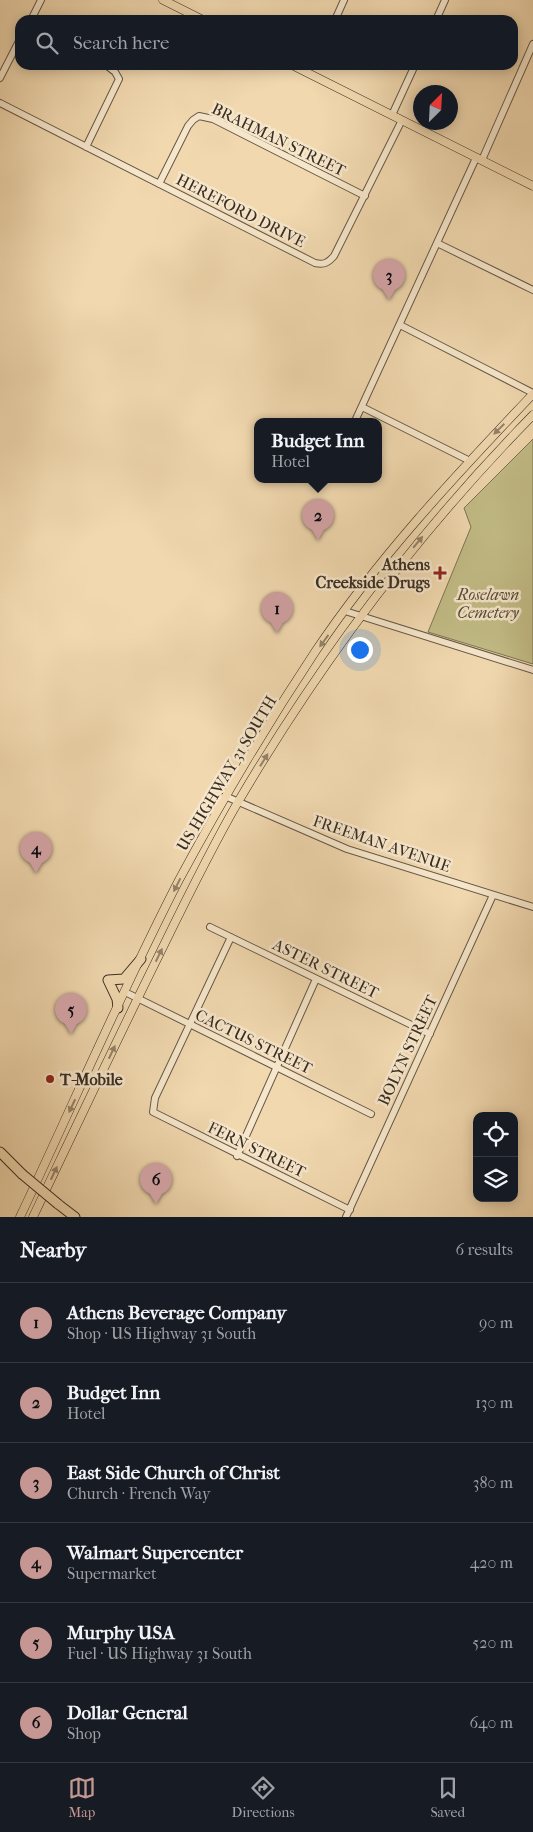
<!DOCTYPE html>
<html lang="en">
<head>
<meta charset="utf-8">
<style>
	:root { --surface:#171b24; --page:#20242c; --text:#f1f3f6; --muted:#9ea1a6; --line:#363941; --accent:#c59692 }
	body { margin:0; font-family:"IM FELL French Canon",serif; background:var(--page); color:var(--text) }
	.controls { position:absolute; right:15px; bottom:15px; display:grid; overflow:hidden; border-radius:10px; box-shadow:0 2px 12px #0003 }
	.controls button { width:45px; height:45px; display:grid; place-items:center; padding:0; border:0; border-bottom:1px solid var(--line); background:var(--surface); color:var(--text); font:25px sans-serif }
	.compass { position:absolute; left:413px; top:85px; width:45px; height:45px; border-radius:50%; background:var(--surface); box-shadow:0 2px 12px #0003; rotate:24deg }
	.you { position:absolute; left:359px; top:649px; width:18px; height:18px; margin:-12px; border:4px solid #fff; border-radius:50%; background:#1a73e8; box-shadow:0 0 0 8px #1a73e833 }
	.badge { display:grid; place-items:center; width:32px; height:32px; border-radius:50%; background:var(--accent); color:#111; font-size:16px; font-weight:700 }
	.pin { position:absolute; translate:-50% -41px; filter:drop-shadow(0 1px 2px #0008) }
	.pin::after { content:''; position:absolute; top:26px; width:18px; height:15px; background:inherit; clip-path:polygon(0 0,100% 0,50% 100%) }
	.popup { position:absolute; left:254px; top:418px; width:128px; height:65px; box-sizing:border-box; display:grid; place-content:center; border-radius:10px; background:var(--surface); filter:drop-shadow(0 1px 4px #0005); font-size:16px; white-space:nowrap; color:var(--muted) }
	.popup b { font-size:19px; color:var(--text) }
	.popup::after { content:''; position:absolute; left:50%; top:100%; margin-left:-10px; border:10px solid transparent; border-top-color:var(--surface) }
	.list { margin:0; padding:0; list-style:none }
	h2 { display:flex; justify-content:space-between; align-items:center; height:65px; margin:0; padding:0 20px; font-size:21px }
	h2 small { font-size:16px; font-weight:400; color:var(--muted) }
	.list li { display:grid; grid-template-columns:32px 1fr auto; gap:15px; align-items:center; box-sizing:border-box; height:80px; padding:0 20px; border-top:1px solid var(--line) }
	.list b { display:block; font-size:19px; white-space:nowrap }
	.list p { margin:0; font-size:16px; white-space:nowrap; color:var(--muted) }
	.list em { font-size:16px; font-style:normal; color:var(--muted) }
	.icon { flex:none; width:28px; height:28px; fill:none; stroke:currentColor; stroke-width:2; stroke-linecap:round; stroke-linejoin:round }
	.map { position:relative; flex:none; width:533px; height:1217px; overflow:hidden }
	.search { position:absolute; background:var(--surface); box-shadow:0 2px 12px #0003; left:15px; right:15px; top:15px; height:55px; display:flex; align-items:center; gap:12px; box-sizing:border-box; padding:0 18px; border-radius:15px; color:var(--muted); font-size:19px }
	.sheet { height:545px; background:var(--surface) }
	nav { display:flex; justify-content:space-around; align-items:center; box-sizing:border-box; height:70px; border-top:1px solid var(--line); background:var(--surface); font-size:14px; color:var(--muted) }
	nav a { display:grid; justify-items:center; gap:2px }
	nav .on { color:var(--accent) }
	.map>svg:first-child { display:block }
	.green { fill:#c2bc86; stroke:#7d7454 }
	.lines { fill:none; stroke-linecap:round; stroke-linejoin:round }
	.minor-casing { stroke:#665845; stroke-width:8 }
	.major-casing { stroke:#382d22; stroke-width:9 }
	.highway-casing { stroke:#382d22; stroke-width:11 }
	.minor { stroke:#f6e6cb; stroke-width:6 }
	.major { stroke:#f1d8af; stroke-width:8 }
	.highway { stroke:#f1d8af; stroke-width:9 }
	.highway-bridge-casing { stroke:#382d22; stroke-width:11; stroke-linecap:butt }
	.highway-bridge { stroke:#f1d8af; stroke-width:9 }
	.oneway { fill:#948268 }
	.poi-dot { fill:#8f2418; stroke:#f6e6cb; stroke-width:2 }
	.labels { text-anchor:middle; stroke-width:5; stroke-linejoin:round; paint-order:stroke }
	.street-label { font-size:16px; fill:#382d22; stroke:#f6e6cb }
	.poi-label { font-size:16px; font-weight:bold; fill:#382d22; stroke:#f6e6cb; text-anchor:end }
	.park-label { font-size:16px; font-style:italic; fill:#544a36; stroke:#f6e6cb }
</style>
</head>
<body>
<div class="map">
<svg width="533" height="1217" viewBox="0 0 533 1217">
	<rect width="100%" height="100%" fill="#f1d8af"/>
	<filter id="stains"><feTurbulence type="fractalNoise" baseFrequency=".004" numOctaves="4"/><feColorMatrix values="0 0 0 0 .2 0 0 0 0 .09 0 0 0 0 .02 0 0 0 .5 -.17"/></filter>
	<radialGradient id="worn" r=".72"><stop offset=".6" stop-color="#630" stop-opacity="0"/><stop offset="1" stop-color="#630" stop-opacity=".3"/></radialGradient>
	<path class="green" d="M533 439V664L428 632 471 527 464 508Z"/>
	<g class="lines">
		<defs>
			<path id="minor" d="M31 20 41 0
				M335 20 344 0
				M436 20 445 0
				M0 78 20 39
				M0 103 315 263C324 265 328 263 334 256L402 120
				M392 115 415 65
				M86 147 119 79 115 72 106 65
				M482 160 533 44
				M159 184 188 126 193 120 199 116 213 119 365 196
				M437 243 533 290
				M400 325 533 393
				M362 407 468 460
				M355 421 476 158
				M345 611 533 670
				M225 796 347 849 533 907
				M210 927 430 1034
				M231 937 155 1098 153 1112 350 1210
				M125 992 371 1114
				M237 1156 316 979
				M346 1217 493 895"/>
			<path id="major" d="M163 0 203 20
				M292 65 533 186
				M20 1217C73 1105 122 990 179 880 221 802 266 726 315 652 378 558 455 476 533 394
				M33 1217C74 1131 115 1044 157 959 183 906 209 852 238 802 321 661 419 531 533 415"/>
			<path id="highway" d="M118 1008 117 999 108 980 124 979 141 959
				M0 1152 22 1174
				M58 1204 75 1217"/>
		</defs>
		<use href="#minor" class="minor-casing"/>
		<use href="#major" class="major-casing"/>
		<use href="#highway" class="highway-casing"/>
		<use href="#minor" class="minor"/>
		<use href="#major" class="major"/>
		<use href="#highway" class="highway"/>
		<defs>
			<path id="highway-bridge" d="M22 1174 58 1204"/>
		</defs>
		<use href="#highway-bridge" class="highway-bridge-casing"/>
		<use href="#highway-bridge" class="highway-bridge"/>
	</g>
	<defs><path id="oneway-solid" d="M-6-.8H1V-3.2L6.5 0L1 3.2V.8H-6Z" transform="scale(1.25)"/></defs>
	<g class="oneway">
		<use href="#oneway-solid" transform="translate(499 429) rotate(135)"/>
		<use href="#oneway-solid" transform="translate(418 542) rotate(-50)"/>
		<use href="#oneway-solid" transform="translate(324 641) rotate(126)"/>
		<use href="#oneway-solid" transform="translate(264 760) rotate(-58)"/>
		<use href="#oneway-solid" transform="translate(177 885) rotate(117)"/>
		<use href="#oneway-solid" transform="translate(159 955) rotate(-64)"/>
		<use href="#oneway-solid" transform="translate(112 1052) rotate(-65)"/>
		<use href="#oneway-solid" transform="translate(72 1106) rotate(115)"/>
		<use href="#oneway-solid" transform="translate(54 1173) rotate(-65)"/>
	</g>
	<g class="poi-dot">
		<path d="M437.5 565.5h5v5h5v5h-5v5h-5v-5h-5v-5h5z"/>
		<circle cx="50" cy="1079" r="5"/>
	</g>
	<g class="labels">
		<g class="street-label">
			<text transform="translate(279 139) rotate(26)" y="6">BRAHMAN STREET</text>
			<text transform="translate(241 210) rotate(27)" y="6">HEREFORD DRIVE</text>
			<text transform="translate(226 773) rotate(-59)" y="6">US HIGHWAY 31 SOUTH</text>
			<text transform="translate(382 843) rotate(19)" y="6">FREEMAN AVENUE</text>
			<text transform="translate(326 968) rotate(26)" y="6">ASTER STREET</text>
			<text transform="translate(254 1041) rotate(26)" y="6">CACTUS STREET</text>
			<text transform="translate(407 1050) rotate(-65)" y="6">BOLYN STREET</text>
			<text transform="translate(257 1149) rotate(26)" y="6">FERN STREET</text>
		</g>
		<g class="poi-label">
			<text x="430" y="570">Athens<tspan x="430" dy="18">Creekside Drugs</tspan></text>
			<text x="60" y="1085" text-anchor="start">T-Mobile</text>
		</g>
		<g class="park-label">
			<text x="488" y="600">Roselawn<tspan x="488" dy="18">Cemetery</tspan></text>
		</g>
	</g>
	<rect width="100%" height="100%" filter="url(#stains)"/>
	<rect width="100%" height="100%" fill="url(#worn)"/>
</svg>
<div class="controls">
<button><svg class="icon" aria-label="locate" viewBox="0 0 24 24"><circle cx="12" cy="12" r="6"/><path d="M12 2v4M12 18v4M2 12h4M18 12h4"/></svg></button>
<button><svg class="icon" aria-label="layers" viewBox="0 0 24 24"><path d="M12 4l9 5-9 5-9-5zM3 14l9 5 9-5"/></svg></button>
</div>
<svg class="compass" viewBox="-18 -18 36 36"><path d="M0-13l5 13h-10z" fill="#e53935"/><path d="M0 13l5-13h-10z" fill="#9ea1a6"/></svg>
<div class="you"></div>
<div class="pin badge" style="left:277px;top:633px">1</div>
<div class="pin badge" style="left:318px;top:540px">2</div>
<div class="popup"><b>Budget Inn</b>Hotel</div>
<div class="pin badge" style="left:389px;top:300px">3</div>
<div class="pin badge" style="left:36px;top:873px">4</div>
<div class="pin badge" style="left:71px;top:1034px">5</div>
<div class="pin badge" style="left:156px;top:1204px">6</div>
<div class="search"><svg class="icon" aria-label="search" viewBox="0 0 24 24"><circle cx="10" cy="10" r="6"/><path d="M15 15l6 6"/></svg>Search here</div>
</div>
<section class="sheet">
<h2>Nearby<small>6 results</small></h2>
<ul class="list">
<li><span class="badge">1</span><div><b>Athens Beverage Company</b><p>Shop · US Highway 31 South</p></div><em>90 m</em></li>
<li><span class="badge">2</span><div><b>Budget Inn</b><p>Hotel</p></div><em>130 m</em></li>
<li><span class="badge">3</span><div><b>East Side Church of Christ</b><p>Church · French Way</p></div><em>380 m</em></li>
<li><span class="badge">4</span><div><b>Walmart Supercenter</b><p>Supermarket</p></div><em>420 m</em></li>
<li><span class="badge">5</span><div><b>Murphy USA</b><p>Fuel · US Highway 31 South</p></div><em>520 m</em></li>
<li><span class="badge">6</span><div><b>Dollar General</b><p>Shop</p></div><em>640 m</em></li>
</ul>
</section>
<nav>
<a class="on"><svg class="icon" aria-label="map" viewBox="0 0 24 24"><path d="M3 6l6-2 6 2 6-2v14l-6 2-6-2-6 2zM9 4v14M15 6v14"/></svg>Map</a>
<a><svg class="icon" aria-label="directions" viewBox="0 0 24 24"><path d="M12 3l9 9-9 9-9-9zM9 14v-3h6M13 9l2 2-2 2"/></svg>Directions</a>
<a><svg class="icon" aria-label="saved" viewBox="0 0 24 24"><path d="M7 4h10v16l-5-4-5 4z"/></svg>Saved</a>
</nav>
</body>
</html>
